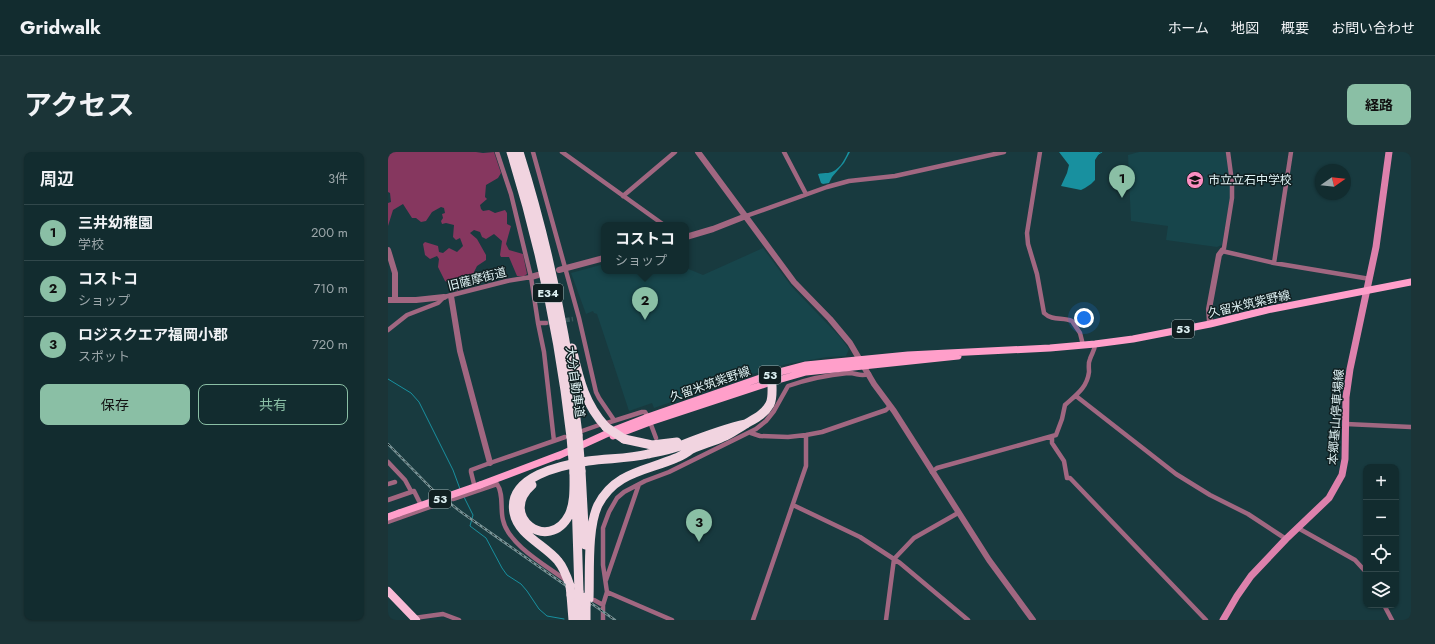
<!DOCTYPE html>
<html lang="ja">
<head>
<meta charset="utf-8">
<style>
	:root { --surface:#122c2f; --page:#1b3437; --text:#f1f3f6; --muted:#9ca7aa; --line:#31484b; --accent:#8abfa5 }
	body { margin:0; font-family:Jost,"Noto Sans JP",sans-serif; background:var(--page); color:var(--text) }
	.controls { position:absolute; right:12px; bottom:12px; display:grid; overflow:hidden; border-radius:8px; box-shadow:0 1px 3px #0004 }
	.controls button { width:36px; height:36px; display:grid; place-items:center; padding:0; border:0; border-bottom:1px solid var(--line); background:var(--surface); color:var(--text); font:20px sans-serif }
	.compass { position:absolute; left:927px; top:12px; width:36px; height:36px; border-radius:50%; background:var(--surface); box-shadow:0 1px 3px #0004; rotate:76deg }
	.you { position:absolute; left:696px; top:166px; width:14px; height:14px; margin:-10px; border:3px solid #fff; border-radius:50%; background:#1a73e8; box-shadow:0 0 0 6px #1a73e833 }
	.badge { display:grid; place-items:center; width:26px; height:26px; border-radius:50%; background:var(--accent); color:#111; font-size:13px; font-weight:700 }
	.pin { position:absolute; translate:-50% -33px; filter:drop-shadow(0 1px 2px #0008) }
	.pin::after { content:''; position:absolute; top:21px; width:14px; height:12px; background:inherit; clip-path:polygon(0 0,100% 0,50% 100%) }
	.popup { position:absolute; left:213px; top:70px; width:88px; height:52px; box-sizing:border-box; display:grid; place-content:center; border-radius:8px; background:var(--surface); filter:drop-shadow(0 1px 3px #0005); font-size:13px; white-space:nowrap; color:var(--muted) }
	.popup b { font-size:15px; color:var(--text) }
	.popup::after { content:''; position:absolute; left:50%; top:100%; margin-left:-8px; border:8px solid transparent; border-top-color:var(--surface) }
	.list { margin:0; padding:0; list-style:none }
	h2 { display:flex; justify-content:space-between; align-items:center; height:52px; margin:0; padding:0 16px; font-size:17px }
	h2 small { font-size:13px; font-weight:400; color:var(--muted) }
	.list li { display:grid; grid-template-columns:26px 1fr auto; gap:12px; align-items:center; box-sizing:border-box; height:56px; padding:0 16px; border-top:1px solid var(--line) }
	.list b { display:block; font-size:15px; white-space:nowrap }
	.list p { margin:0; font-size:13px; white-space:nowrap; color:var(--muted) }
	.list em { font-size:13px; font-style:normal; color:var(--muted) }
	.actions { display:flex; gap:8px; padding:12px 16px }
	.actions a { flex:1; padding:9px 0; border:1px solid var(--accent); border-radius:8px; text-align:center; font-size:14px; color:var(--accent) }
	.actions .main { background:var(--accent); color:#111 }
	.icon { flex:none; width:22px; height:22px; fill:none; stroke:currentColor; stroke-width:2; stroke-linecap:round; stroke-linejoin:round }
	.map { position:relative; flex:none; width:1023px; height:468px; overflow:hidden; border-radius:8px }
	header { display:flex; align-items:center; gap:24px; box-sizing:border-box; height:56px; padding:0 20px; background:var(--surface); border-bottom:1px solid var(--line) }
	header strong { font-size:19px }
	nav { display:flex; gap:22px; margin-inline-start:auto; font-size:14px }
	.intro { display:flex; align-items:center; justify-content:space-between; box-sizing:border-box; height:96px; padding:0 24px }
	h1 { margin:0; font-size:28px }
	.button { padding:10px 18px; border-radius:8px; background:var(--accent); color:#111; font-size:14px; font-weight:700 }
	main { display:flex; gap:24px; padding:0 24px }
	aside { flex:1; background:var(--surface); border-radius:8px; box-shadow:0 1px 3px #0004 }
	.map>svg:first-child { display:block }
	.built { fill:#17454b }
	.green { fill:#86375f }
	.water { fill:#18909f }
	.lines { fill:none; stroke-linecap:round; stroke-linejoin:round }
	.stream { stroke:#18909f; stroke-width:1 }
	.minor-tunnel { stroke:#36565a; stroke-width:4.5; stroke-dasharray:4.5 2; stroke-linecap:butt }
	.minor { stroke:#a16781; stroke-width:4.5 }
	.tertiary { stroke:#a16781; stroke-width:6 }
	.secondary { stroke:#dd81ac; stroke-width:7 }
	.primary { stroke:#ff9fca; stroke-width:7 }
	.trunk { stroke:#f8bad5; stroke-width:8 }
	.motorway { stroke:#f1d4e0; stroke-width:9 }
	.rail-casing { stroke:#799497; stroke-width:2.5 }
	.rail { stroke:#101f21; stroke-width:1; stroke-dasharray:3; stroke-linecap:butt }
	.primary-bridge { stroke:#ff9fca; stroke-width:7 }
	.motorway-bridge { stroke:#f1d4e0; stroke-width:9 }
	.labels { text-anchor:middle; stroke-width:3; stroke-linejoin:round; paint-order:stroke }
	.shield { fill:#101f21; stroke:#a1b3b5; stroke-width:1 }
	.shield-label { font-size:11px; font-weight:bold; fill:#dff2f4 }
	.poi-label { font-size:12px; fill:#dff2f4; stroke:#101f21; text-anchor:start }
	.street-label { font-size:12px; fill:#dff2f4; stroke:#101f21 }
</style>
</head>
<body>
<header>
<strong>Gridwalk</strong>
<nav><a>ホーム</a><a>地図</a><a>概要</a><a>お問い合わせ</a></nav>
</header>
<div class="intro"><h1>アクセス</h1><a class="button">経路</a></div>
<main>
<aside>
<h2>周辺<small>3件</small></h2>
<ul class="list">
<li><span class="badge">1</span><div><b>三井幼稚園</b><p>学校</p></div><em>200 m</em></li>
<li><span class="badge">2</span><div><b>コストコ</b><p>ショップ</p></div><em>710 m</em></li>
<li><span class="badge">3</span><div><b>ロジスクエア福岡小郡</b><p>スポット</p></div><em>720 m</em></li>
</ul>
<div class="actions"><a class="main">保存</a><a>共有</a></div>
</aside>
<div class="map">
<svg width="1023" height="468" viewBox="0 0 1023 468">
	<rect width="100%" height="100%" fill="#183a3f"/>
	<path class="built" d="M751 0H839L843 42 834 93 829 95 778 88 780 74 743 69 740 3Z
		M375 96 404 135 452 185 461 197 458 204 439 205 399 212 358 224 266 256 264 251 241 259 209 162 206 161 205 159 198 162 183 121 216 112V119H298V116L315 123Z"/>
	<path class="green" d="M0 0H88L95 1 106 0 113 21 110 26 98 33 97 45 99 47 92 53 93 57 95 59 101 58 107 61 117 58 119 61V72L123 74 118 92 121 98 135 102 139 122 136 124H129L121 105H113L112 103 114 89 106 82 98 87 94 85 92 80 86 78 82 81 89 87 98 103V108L89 114 84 124 79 126 74 123 69 128 72 137 69 139 68 134 63 127 59 130 57 129 50 115 51 107 49 104 42 107 37 103 35 92 37 90 50 94 51 100 55 101 61 96 69 100 75 94 72 86 68 88 65 85 66 73 58 71 54 72 53 69 55 66 54 62 57 61 56 56 53 55 44 60 38 69 33 70 28 66H24L15 52 5 58 0 74V51L3 50 2 41 0 40Z"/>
	<path class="water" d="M460 0H462L456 11 444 25 441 31 435 32 433 31 430 22C433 21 437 21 440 21 451 19 456 9 460 0Z
		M671 0H712L707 8V28L703 32 697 36 693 38 673 34 679 21 681 13Z"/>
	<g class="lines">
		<path class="stream" d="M709 3 714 0
			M0 227 23 241 31 250 65 318 72 337
			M76 345 85 363 82 374 98 386 114 416 119 423 133 432 139 439 151 457 159 464 176 467"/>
		<path class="minor-tunnel" d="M158 171 185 167"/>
		<path class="minor" d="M109 0 123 42 143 125 150 171 156 200 166 289
			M145 0 191 166 208 240 211 246 226 268
			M174 0 276 73
			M396 0 418 42
			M652 0 639 81 640 92 649 122 656 161C664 169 675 165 684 169L692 181 695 193
			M840 0 844 30V46L836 96 834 99 886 111 982 127
			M235 44 287 0
			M358 64 439 35 461 29 507 24 616 0
			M886 111 903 0
			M150 171H158
			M0 178 19 163 50 151 56 145 119 129 143 125
			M688 244 788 322 822 343 860 362 898 387
			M262 270 268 286
			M219 271 254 260H257L260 265
			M958 272 1023 275
			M194 279 211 273
			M363 281 372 284 400 285 418 283 434 280 498 258 502 254
			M664 284V291L676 309 679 326H682L818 468
			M0 310 17 328 23 339
			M544 320 549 316 668 283 674 267 677 253C688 243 699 236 701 220 701 216 700 211 702 207 704 201 707 198 707 192
			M0 332 7 330
			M87 336 83 320V318L102 311 177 285
			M65 347 109 332C116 342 112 357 115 368 120 392 157 413 176 427
			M0 348 26 339 34 355
			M405 353 472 385 512 411 580 468
			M0 370 53 351
			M910 376 967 408 978 420
			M218 428 251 332
			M219 440 284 468
			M206 448 215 453
			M996 453 1004 468
			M26 466 55 462 71 468
			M215 468V453L219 440 215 413V376L221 360 229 346 236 340 257 329 281 320 368 277 378 269 386 259 400 234C420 227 439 223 460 221 470 221 471 225 481 222
			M365 468 418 314V283
			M498 468 506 407 526 386 570 361"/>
		<path class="tertiary" d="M310 0 406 130 442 167 462 191 486 232 506 259 601 408 645 468
			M298 85 325 77 358 64
			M0 98 7 121V148
			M171 118 216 106
			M143 125 150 123
			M63 144 72 199 102 311
			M0 148H28L56 145
			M822 172 821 157 831 103 834 99"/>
		<path class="secondary" d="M835 468 849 444 863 424 898 387 941 346 950 330 954 323 957 307 958 245 962 217 988 95 1001 0"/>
		<path class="primary" d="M225 284 262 270 383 230 418 220 570 204
			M170 304 229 277 260 265 384 222 418 213 520 203 662 196 707 192 745 187 822 172 879 158 1023 130
			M92 333 174 302
			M0 365 11 361"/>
		<path class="trunk" d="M0 439 28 468"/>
		<path class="motorway" d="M123 0C152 93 172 188 183 285
			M131 0C150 60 165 122 176 183 182 216 186 250 190 283
			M184 196C191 226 196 251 218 275
			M236 287 264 293 289 290
			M193 319 197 393
			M144 333C109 364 161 402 181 363 187 351 186 334 186 321
			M188 346 191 440
			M182 434C179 425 176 416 170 409 157 393 130 383 126 361 119 324 174 313 200 309 220 306 240 307 260 302 269 300 280 298 289 295 312 286 334 277 358 272
			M183 443 185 468
			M201 447C202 421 199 376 210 353 227 320 258 319 288 306 294 304 299 300 304 297 314 292 325 290 335 285 343 282 349 277 356 273 366 267 376 263 382 252 386 244 383 231 384 222
			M190 468 191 448
			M198 468V453"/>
		<defs>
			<path id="rail" d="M0 292 45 338 73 360 227 468"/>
		</defs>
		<use href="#rail" class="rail-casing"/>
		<use href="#rail" class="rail"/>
		<path class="primary-bridge" d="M11 361 92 333"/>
		<path class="motorway-bridge" d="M218 275 236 287
			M190 283 193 319
			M183 285 186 321
			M182 434 183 443
			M198 445V453
			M191 448V440"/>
	</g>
	<defs>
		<symbol id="school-disc" viewBox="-11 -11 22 22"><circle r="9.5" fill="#fc8fc2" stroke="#101f21"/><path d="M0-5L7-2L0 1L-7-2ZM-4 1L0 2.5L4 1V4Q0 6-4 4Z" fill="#111"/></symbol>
	</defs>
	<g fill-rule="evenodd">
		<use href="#school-disc" x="797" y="18" width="20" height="20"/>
	</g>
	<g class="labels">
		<g class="shield">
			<rect x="145" y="132" width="30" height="18" rx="3"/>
			<rect x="784" y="168" width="22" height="18" rx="3"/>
			<rect x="371" y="214" width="22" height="18" rx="3"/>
			<rect x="41" y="338" width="22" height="18" rx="3"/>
		</g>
		<g class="shield-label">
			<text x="160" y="145">E34</text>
			<text x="795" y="181">53</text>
			<text x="382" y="227">53</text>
			<text x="52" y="351">53</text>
		</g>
		<g class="poi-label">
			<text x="820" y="32">市立立石中学校</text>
		</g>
		<g class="street-label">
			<text transform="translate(89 127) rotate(-14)" y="4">旧薩摩街道</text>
			<text transform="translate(861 152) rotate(-13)" y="4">久留米筑紫野線</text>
			<text transform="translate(187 230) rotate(82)" y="4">大分自動車道</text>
			<text transform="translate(322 232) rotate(-19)" y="4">久留米筑紫野線</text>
			<text transform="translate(948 265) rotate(-86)" y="4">本郷基山停車場線</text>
		</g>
	</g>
</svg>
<div class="controls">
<button>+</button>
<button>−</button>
<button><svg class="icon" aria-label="locate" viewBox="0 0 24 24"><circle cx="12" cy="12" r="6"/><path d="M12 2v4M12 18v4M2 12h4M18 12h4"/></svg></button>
<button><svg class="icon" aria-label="layers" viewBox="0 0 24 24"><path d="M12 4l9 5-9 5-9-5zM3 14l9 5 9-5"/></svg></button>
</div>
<svg class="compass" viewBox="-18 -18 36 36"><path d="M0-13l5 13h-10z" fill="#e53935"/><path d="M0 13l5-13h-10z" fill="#9ca7aa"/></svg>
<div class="you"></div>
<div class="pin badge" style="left:734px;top:46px">1</div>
<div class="pin badge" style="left:257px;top:168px">2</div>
<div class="popup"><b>コストコ</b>ショップ</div>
<div class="pin badge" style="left:311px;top:390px">3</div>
</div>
</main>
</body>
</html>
